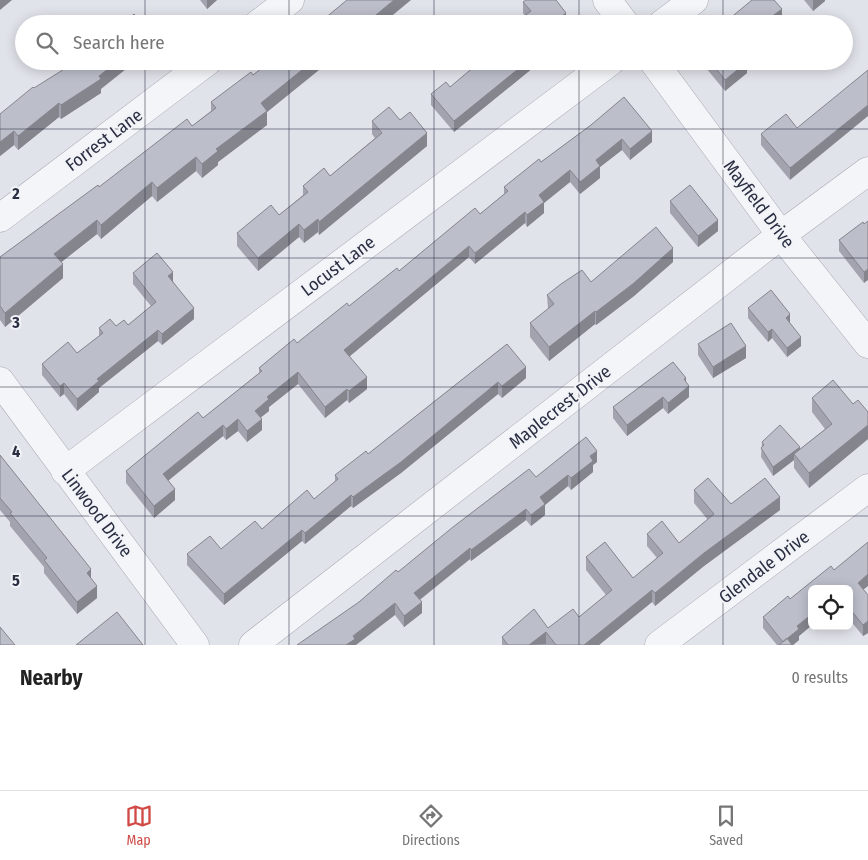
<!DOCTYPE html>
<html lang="en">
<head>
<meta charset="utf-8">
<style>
	:root { --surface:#fff; --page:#f2f2f2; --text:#222; --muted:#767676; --line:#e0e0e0; --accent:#d04a46 }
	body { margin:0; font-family:"Fira Sans Condensed",sans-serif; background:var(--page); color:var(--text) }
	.controls { position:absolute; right:15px; bottom:15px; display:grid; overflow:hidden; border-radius:8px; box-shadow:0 2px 12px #0003 }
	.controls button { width:45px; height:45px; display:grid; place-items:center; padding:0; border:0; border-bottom:1px solid var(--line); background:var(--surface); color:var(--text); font:25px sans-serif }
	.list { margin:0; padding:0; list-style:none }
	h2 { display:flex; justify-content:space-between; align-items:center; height:65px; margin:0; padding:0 20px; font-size:21px }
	h2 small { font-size:16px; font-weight:400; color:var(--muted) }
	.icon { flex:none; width:28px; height:28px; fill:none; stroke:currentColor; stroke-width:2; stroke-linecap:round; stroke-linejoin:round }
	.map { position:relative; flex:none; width:868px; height:645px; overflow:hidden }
	.search { position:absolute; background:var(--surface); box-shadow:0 2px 12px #0003; left:15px; right:15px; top:15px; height:55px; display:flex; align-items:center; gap:12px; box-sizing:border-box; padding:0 18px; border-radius:28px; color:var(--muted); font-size:19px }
	.sheet { height:145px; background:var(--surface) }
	nav { display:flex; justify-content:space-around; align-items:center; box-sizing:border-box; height:70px; border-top:1px solid var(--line); background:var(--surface); font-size:14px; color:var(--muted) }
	nav a { display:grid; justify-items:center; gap:2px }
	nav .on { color:var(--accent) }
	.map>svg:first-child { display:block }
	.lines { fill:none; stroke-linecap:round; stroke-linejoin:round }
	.minor-casing { stroke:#a6a9b4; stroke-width:29 }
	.minor { stroke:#f4f5f8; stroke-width:28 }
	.wall { fill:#a2a3ae }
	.shaded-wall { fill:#84858d }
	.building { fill:#bcbeca; stroke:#84858d }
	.grid { fill:none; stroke:#292e42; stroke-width:1; stroke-opacity:0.55 }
	.labels { text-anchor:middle; stroke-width:4; stroke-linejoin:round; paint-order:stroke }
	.street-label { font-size:18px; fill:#292e42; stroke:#f1f3f7 }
	.grid-label { font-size:16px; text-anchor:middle; font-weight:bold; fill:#292e42; stroke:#f1f3f7; stroke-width:4; stroke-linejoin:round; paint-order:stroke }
</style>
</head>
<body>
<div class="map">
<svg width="868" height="645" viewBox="0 0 868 645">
	<rect width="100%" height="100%" fill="#e1e3ea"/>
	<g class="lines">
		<defs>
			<path id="minor" d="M607 0 625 24
				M258 24 290 0
				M662 24 694 0
				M653 61 781 235 868 344
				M0 218 208 61
				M0 381 195 645
				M65 471 611 61
				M253 645 781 235 868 171
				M659 645 868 488"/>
		</defs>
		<use href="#minor" class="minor-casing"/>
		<use href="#minor" class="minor"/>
	</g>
	<path class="wall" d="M200 0H217L207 9Z
		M804 0H825V1L813 11Z
		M523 2 566 24H522V18L525 16 523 13Z
		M271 61H330L267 112V125L218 162V165L202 178 196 171 157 202 152 196 101 239 97 234 61 262 63 278 5 327 0 320V257L99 187 192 126 211 111V102L253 75Z
		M534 61V67L454 132 431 105V94Z
		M706 61H751L747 65V73L725 91 706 68Z
		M34 88 101 89V93L61 119 59 117 18 150 14 145 0 156Z
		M400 120 427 146 319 235 318 232 304 243 299 237 258 271 237 246V233L279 215 303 195V186L330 176 375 138 372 134V121Z
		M591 125 652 142 630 160 622 150 600 167V178L580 194 570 182 544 203V213L527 227 525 223 475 264 469 257 368 341 350 356 367 389 349 403 347 400 325 418 298 384 269 407V411L260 418 262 430 247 442 238 431 226 440 223 436 168 480 175 500 154 518 126 483V471L203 418 259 373V368L297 343 480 214 504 194V187L541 162Z
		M797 128 790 180 761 145V134Z
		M670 201 718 231 698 247 670 213Z
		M864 224V283L839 251V240Z
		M673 262 634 296 596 325 595 324 549 361 530 337V323L548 309 547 295 591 282Z
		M133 273 173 281 194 319 162 345 158 341 99 388V392L77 411 64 394 60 397 42 375V364L77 353 99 336V328L128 325 151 306 133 284Z
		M748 308 790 323 801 346 787 357 772 338 768 342 748 318Z
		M507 344 526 378 502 398 498 394 401 473 353 508 351 506 305 544 302 541 224 605 187 565V554L221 549 262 529 314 499 335 482V475L368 454Z
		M698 344 746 358 713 378 698 355Z
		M686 382 689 397 668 414 663 408 627 436 613 418V407Z
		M812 398 853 404 868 412V439L809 488 794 468V460L773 476 761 457 762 442 800 449 825 429 812 412Z
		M0 455 91 579 97 598 77 614 44 573V567L10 526V522L0 510Z
		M597 462 593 465V472L571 490 568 486 545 505V515L531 526 526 520 471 561 470 559 420 600 422 613 404 627 395 615 359 602 398 572 536 477Z
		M694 490 731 504 780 510 704 566 655 606 652 602 599 645H502V637L548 628 579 617 606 595 586 570V557L633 578 657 558 647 546V534L679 543 708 520 694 503Z
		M834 570 863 589 868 595V633L863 636 849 619V589H812V625L799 636V640L793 645H777L763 628V617Z"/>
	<path class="shaded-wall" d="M0 0H12L0 10Z
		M207 0H217L207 9Z
		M394 0H411L382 24H365Z
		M813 0H825V1L813 11Z
		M782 9V20L777 24H767V20Z
		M566 13V24H551Z
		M118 61H136L101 89V93L61 119V105Z
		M313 61H330L267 112V125L218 162V165L202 178V164L261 103Z
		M528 61H534V67L454 132V121Z
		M743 61H751L747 65V73L725 91V80Z
		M59 103V117L18 150V136Z
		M868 105V116L790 180V168Z
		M14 131V145L0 156V142Z
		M652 131V142L630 160V149Z
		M427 133V146L319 235V222Z
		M622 139V150L600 167V178L580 194V182L596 160Z
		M196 157V171L157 202V188Z
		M570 170V182L544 203V213L527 227V215L539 195Z
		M152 182V196L101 239V225Z
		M525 212V223L475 264V253Z
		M318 219V232L304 243V230Z
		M97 220V234L54 268V254Z
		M718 220V231L698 247V236Z
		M299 224V237L258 271V258Z
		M469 246V257L344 361V350Z
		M673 248V262L634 296 596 325V312Z
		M63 264V278L5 327V313Z
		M868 269V280L864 283V272Z
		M173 272V283L168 276Z
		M194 308V319L162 345V334Z
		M595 311V324L549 361V347Z
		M790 314V324L786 318Z
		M772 329V338L768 342V332Z
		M158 330V341L99 388V392L77 411V399L97 379Z
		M801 337V346L787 357V348Z
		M746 346V358L713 378V367Z
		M526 367V378L502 398V386Z
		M298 372V384L269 407V411L255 422V411L267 397Z
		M367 377V389L349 403V391Z
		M686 378V388L689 386V397L668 414V403L684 379Z
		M498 382V394L401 473 353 508V497Z
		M64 383V394L60 397V386Z
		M347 389V400L325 418V407Z
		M663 397V408L627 436V425Z
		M238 419V431L226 440V429Z
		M262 419V430L247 442V431Z
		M223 425V436L163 485V474Z
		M868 425V439L809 488V473Z
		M800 447V456L794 454V460L773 476V467Z
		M597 451V462L593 465V472L571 490V478L590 456Z
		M568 475V486L545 505V515L531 526V515L540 497Z
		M175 489V500L154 518V506Z
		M351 495V506L305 544V533Z
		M780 497V510L704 566 655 606V593L704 553Z
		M526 509V520L471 561V550Z
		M302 530V541L224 605V594Z
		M470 548V559L414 604V593Z
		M91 569V582L87 573Z
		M868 574V586L858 594V583Z
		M97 586V598L77 614V602Z
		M652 590V602L599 645H584Z
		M422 602V613L404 627V616Z
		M395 603V615L356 645H346L353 636Z
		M812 614V625L799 636V640L793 645 783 642 797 626Z
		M868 621V633L863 636V625Z
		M546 632V644L529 645Z"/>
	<path class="building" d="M347 0H394L365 24H318Z
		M526 0H556L566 13 551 24H526L522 18 531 11 523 2Z
		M752 0H774L782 9 767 20 769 24H723Z
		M134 14 142 24H108L117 17 123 24Z
		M77 61H118L99 76 101 79 61 105 59 103 18 136 14 131 0 142V114L33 87 34 88Z
		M271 61H313L261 103 267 111 216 149 218 151 202 164 196 157 157 188 152 182 101 225 97 220 54 254 63 264 5 313 0 306V257L98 185 99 187 187 119 192 126 216 108 211 102 251 72 253 75Z
		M481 61H528L454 121 431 94 446 82 450 87Z
		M710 61H746L747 62 725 80Z
		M868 70V105L790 168 761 134 786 114 797 128Z
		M624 97 652 131 630 149 622 139 596 160 600 166 580 182 570 170 539 195 544 202 527 215 525 212 475 253 469 246 368 330 344 350 367 377 349 391 347 389 325 407 298 372 267 397 269 399 255 411 262 419 247 431 238 419 226 429 223 425 163 474 175 489 154 506 126 471 198 412 203 418 262 371 259 368 294 339 297 343 347 303 349 306 397 268 399 271 475 208 480 214 508 191 504 187 539 159 541 162 591 125Z
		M389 107 400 120 410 112 427 133 319 222 318 219 304 230 299 224 258 258 237 233 271 205 279 215 308 192 303 186 324 168 330 176 382 133 372 121Z
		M690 185 718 220 698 236 670 201Z
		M868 221V269L864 272 839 240 863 222 864 224Z
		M656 227 673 248 634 283 596 312 595 311 549 347 530 323 554 304 547 295 561 284 582 270 591 282Z
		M157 253 173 272 168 276 194 308 162 334 158 330 97 379 99 381 77 399 64 383 60 386 42 364 68 342 77 353 103 333 99 328 110 319 116 326 124 320 128 325 156 302 133 273Z
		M771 290 790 314 786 318 801 337 787 348 772 329 768 332 748 308Z
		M731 323 746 346 713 367 698 344Z
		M507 344 526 367 502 386 498 382 401 462 353 497 351 495 305 533 302 530 224 594 187 554 210 536 221 549 255 521 262 529 307 490 314 499 338 479 335 475 366 451 368 454Z
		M673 362 686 378 684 379 689 386 668 403 663 397 627 425 613 407Z
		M833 380 853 404 858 400 868 412V425L809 473 794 454 832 424 812 398Z
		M780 425 800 447 773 467 761 448 764 445 762 442Z
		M586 437 597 451 590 456 593 461 571 478 568 475 540 497 545 504 531 515 526 509 471 550 470 548 414 593 422 602 404 616 395 603 353 636 355 639 346 645H297L359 602 396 570 398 572 453 527 529 469 536 477Z
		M0 455 91 569 87 573 97 586 77 602 44 560 47 558 10 513 12 512 0 498Z
		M708 478 731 504 765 478 780 497 704 553 655 593 652 590 584 645H556L546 632 529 645H508L502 637 534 609 548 628 573 609 579 617 612 590 586 557 605 542 633 578 663 553 647 534 662 521 679 543 714 514 694 490Z
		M868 542V574L858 583 868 595V621L863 625 849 608V589H812V614L797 626 799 629 783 642 763 617 788 596 790 599 831 566 834 570Z
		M117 612 143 645H76Z
		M0 627 15 645H0Z
		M787 638 792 645H779Z"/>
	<path class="grid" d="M145 0V24M289 0V24M434 0V24M579 0V24M723 0V24M145 61V645M289 61V645M434 61V645M579 61V645M723 61V645M0 129H868M0 258H868M0 387H868M0 516H868"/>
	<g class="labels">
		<g class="street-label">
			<text transform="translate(104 140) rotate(-37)" y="6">Forrest Lane</text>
			<text transform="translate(759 204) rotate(53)" y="6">Mayfield Drive</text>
			<text transform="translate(338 266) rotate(-37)" y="6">Locust Lane</text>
			<text transform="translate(560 407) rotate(-38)" y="6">Maplecrest Drive</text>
			<text transform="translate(97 513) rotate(53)" y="6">Linwood Drive</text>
			<text transform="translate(764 567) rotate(-37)" y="6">Glendale Drive</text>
		</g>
	</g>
	<g class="grid-label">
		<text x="16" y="199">2</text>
		<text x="16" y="328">3</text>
		<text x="16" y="457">4</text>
		<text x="16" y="586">5</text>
	</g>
</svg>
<div class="controls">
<button><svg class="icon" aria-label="locate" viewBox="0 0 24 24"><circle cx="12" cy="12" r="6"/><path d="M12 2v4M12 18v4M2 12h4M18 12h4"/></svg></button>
</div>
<div class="search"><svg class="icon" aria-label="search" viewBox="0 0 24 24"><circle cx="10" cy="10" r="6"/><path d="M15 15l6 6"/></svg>Search here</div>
</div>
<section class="sheet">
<h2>Nearby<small>0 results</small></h2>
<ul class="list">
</ul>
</section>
<nav>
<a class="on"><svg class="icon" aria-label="map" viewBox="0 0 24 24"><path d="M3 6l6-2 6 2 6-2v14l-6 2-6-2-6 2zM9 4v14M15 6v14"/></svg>Map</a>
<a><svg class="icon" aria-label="directions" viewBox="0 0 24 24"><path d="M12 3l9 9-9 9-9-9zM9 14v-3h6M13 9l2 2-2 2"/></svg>Directions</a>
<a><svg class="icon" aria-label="saved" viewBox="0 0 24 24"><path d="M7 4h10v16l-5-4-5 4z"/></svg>Saved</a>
</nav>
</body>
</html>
